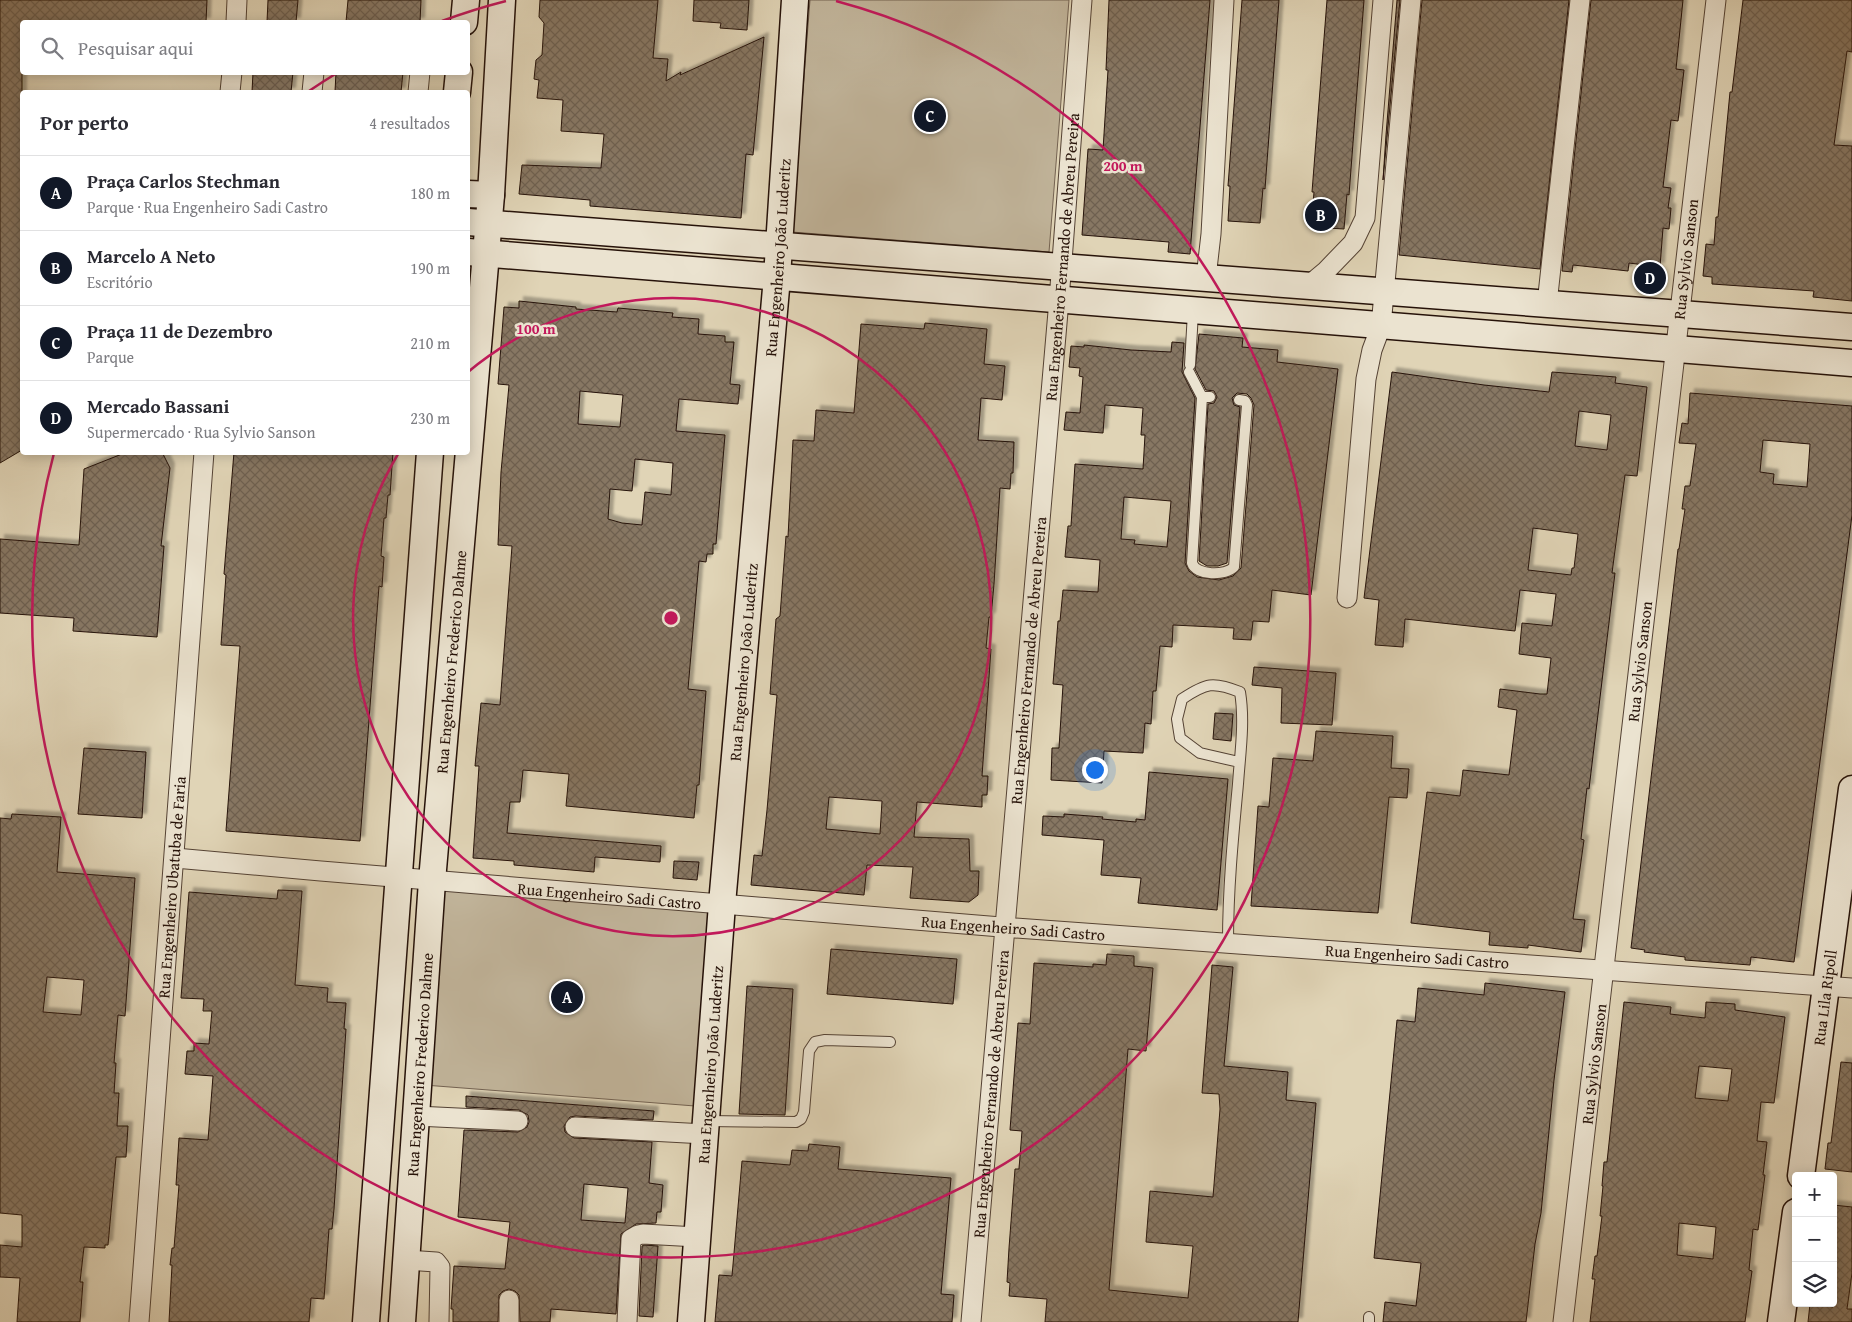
<!DOCTYPE html>
<html lang="pt">
<head>
<meta charset="utf-8">
<style>
	:root { --surface:#fff; --page:#f7f7f7; --text:#2b2b33; --muted:#7c7c81; --line:#e1e1e2; --accent:#111827 }
	body { margin:0; font-family:"Gentium Book Plus",serif; background:var(--page); color:var(--text) }
	.controls { position:absolute; right:15px; bottom:15px; display:grid; overflow:hidden; border-radius:5px; box-shadow:0 2px 12px #0003 }
	.controls button { width:45px; height:45px; display:grid; place-items:center; padding:0; border:0; border-bottom:1px solid var(--line); background:var(--surface); color:var(--text); font:25px sans-serif }
	.you { position:absolute; left:1094px; top:769px; width:18px; height:18px; margin:-12px; border:4px solid #fff; border-radius:50%; background:#1a73e8; box-shadow:0 0 0 8px #1a73e833 }
	.badge { display:grid; place-items:center; width:32px; height:32px; border-radius:50%; background:var(--accent); color:#fff; font-size:16px; font-weight:700 }
	.pin { position:absolute; translate:-50% -50%; border:2px solid #fff; box-shadow:0 1px 5px #0006 }
	.list { margin:0; padding:0; list-style:none }
	h2 { display:flex; justify-content:space-between; align-items:center; height:65px; margin:0; padding:0 20px; font-size:21px }
	h2 small { font-size:16px; font-weight:400; color:var(--muted) }
	.list li { display:grid; grid-template-columns:32px 1fr auto; gap:15px; align-items:center; box-sizing:border-box; height:75px; padding:0 20px; border-top:1px solid var(--line) }
	.list b { display:block; font-size:19px; white-space:nowrap }
	.list p { margin:0; font-size:16px; white-space:nowrap; color:var(--muted) }
	.list em { font-size:16px; font-style:normal; color:var(--muted) }
	.icon { flex:none; width:28px; height:28px; fill:none; stroke:currentColor; stroke-width:2; stroke-linecap:round; stroke-linejoin:round }
	.map { position:relative; flex:none; width:1852px; height:1322px; overflow:hidden }
	.search { position:absolute; background:var(--surface); box-shadow:0 2px 12px #0003; left:20px; top:20px; width:450px; height:55px; display:flex; align-items:center; gap:12px; box-sizing:border-box; padding:0 18px; border-radius:5px; color:var(--muted); font-size:19px }
	.panel { position:absolute; background:var(--surface); box-shadow:0 2px 12px #0003; left:20px; top:90px; width:450px; height:365px; border-radius:5px }
	.map>svg:first-child { display:block }
	.park { fill:#c0b399; stroke:#736251 }
	.building { fill:url(#building-cross-hatch); stroke:#261209; fill-rule:evenodd; filter:url(#shadow) }
	.lines { fill:none; stroke-linecap:round; stroke-linejoin:round }
	.lane-casing { stroke:#544234; stroke-width:12 }
	.street-casing { stroke:#544234; stroke-width:21 }
	.secondary-casing { stroke:#261209; stroke-width:29 }
	.lane { stroke:#ebe3d0; stroke-width:10 }
	.street { stroke:#ebe3d0; stroke-width:19 }
	.secondary { stroke:#ebe3d0; stroke-width:26 }
	.ring { fill:none; stroke:#c2185b; stroke-width:2.5 }
	.labels { text-anchor:middle; stroke-width:5; stroke-linejoin:round; paint-order:stroke }
	.street-label { font-size:16px; fill:#261209; stroke:#ebe3d0 }
	.centre { fill:#c2185b; stroke:#ebe3d0; stroke-width:2.5 }
	.ring-label { font-size:15px; text-anchor:middle; font-weight:bold; fill:#c2185b; stroke:#ebe3d0; stroke-width:5; stroke-linejoin:round; paint-order:stroke }
</style>
</head>
<body>
<div class="map">
<svg width="1852" height="1322" viewBox="0 0 1852 1322">
	<defs>
		<pattern id="building-cross-hatch" width="8" height="8" patternUnits="userSpaceOnUse" patternTransform="scale(1.25)"><rect width="8" height="8" fill="#877763"/><path d="M0 0l8 8M0 8l8-8" fill="none" stroke="#6e6050"/></pattern>
		<filter id="shadow"><feDropShadow dx="4.5" dy="-4.5" stdDeviation="1" flood-color="#0004"/></filter>
	</defs>
	<rect width="100%" height="100%" fill="#e0d4b6"/>
	<filter id="stains"><feTurbulence type="fractalNoise" baseFrequency=".004" numOctaves="4"/><feColorMatrix values="0 0 0 0 .2 0 0 0 0 .09 0 0 0 0 .02 0 0 0 .5 -.17"/></filter>
	<radialGradient id="worn" r=".72"><stop offset=".6" stop-color="#630" stop-opacity="0"/><stop offset="1" stop-color="#630" stop-opacity=".3"/></radialGradient>
	<path class="park" d="M810 0H1069L1049 252 792 232Z
		M439 889 711 910 695 1106 424 1085Z"/>
	<path class="building" d="M0 0H207L206 22H22V450L0 463Z
		M268 0H298L296 22H267Z
		M348 0H421L420 22H346Z
		M540 0H658L653 58 668 59 666 81 681 72 680 75 764 37 753 155 746 154 741 218 590 206V200L519 194 522 165 601 168 604 134 561 131 563 100 537 98 539 80 534 79 536 60 542 55 544 23 539 17Z
		M694 0H749L747 30 720 28 721 23 693 21Z
		M1109 0H1210L1190 254 1168 252 1169 242 1082 235 1088 149 1103 150 1108 70H1106Z
		M1242 0H1279L1265 189 1263 188 1260 223 1228 221 1230 186H1228Z
		M1327 0H1364L1349 195 1347 194 1344 229 1311 227 1314 192H1312Z
		M1397 0H1400L1383 180 1386 135Z
		M1422 0H1569L1540 269 1399 255Z
		M1591 0H1683L1676 69 1684 70 1678 121 1671 120 1663 187 1671 188 1668 208H1671L1669 229 1663 228 1660 267 1629 263 1628 271 1573 265 1572 272 1562 271Z
		M1743 0H1852V52L1847 51 1834 145 1852 146V301L1813 297 1814 291 1712 284V277L1703 276 1706 244 1714 245 1716 217H1718L1730 92H1732Z
		M253 72H293L291 92H252Z
		M336 72H403L401 92H335Z
		M519 301 576 307V309L617 312 618 308 673 313 672 317 699 319 698 334 725 336V342H734L730 384 740 385 738 404 679 399 676 431 725 435 716 544H713V554H707L706 562 699 561 688 689 706 691 699 785H697L694 818 566 806 569 774 523 770 520 802H510L507 833 661 846 660 862 595 857 594 872 514 865V861L473 858 479 766H475L481 703 500 705 512 546 498 545 501 472 509 385 498 384 504 307 519 308ZM580 391 623 395 620 427 578 424ZM635 459 673 463 671 495 645 492 642 525 622 523 608 519 610 489 632 491Z
		M925 323 987 329 984 364 1005 366 1002 400 981 398 978 440 1014 442 1013 473H1011L1010 489 1000 488 994 584 991 617H989L986 648 991 649 982 776H988L987 795H982V807L917 802 914 837 969 839 970 871H979L978 895 969 902 910 898 913 867 867 865 864 895 751 885 754 855 762 856 767 810 777 695 770 694 776 619 780 616 786 536 788 537 793 440 814 441 816 410 854 413 861 324 924 329ZM829 797 882 801 880 834 826 829Z
		M1199 334 1243 338 1242 347 1278 350 1277 362 1338 369 1311 595 1272 590 1269 622 1253 621 1251 640 1233 639 1234 628 1173 625 1172 647 1160 646 1156 691H1153L1151 724 1145 723 1143 753 1104 751 1102 783 1051 780 1052 748H1059L1063 685 1053 684 1058 621H1060L1063 590 1098 592 1100 560 1065 557 1068 526H1071L1075 464 1143 469 1145 435H1141L1143 408 1105 405 1103 433 1064 430 1066 412 1080 413 1083 377 1079 376 1080 368 1069 367 1071 346 1084 347V345L1131 350 1171 352 1172 342 1184 343 1182 372 1195 398 1185 563 1189 571 1197 577 1219 580 1233 576 1241 568 1254 405 1251 398 1247 394 1237 393 1232 398 1234 405 1240 407 1227 563 1218 566H1207L1199 561 1208 404 1214 403 1217 397 1214 391 1206 390 1195 369ZM1124 497 1171 501 1167 547 1134 544 1135 540 1121 539Z
		M1392 372 1484 385 1549 392 1552 372 1616 377 1615 383 1647 387 1637 476 1625 475 1612 573H1615L1589 789 1587 788 1581 839 1584 840 1573 919 1585 920 1581 952 1528 945V948L1489 945 1490 932 1411 923 1427 792 1460 796 1463 770 1509 775 1517 710 1498 707 1500 689 1540 694H1547L1551 658 1519 654 1522 623 1552 626 1556 594 1520 590 1515 631 1405 619 1403 647 1375 645 1379 600 1364 598ZM1579 411 1611 415 1607 450 1575 446ZM1533 528 1578 534 1574 568H1572L1571 575 1528 570Z
		M1690 393 1852 406V515L1794 962 1751 957 1750 965 1685 960V957L1644 952 1645 950 1631 948 1678 549H1679L1685 509H1682L1685 486H1690L1696 444 1679 443 1682 423 1688 424ZM1763 440 1810 444 1807 487 1773 484 1774 474 1760 472Z
		M127 452H162L170 468 161 546H164L157 637 73 631 74 618 0 613V539L79 545 84 469Z
		M234 452H393L390 495H388L386 518H384L381 556 384 557 382 587 379 586 360 841 226 831 240 646 221 645 226 575 224 574Z
		M1254 667 1336 673 1332 725 1281 723 1282 688 1252 685Z
		M1215 713 1233 714 1231 741 1213 739Z
		M1316 731 1393 736 1391 768 1409 769 1407 798 1389 797 1378 913 1251 906 1258 806 1269 807 1273 758 1313 761Z
		M84 748 146 752 142 818 78 814Z
		M1149 772 1228 779 1217 910 1138 903 1141 878 1101 875 1104 840 1042 835 1043 816 1064 817V814L1103 817 1102 819 1136 822V819L1145 820Z
		M12 814 61 817 57 872 135 878 125 1016 118 1015 114 1063H116L114 1093H119L117 1126H128L126 1157H116L108 1245H105V1248L84 1247 80 1282H83L80 1322H17L20 1278 0 1277V1245L22 1247V1215L0 1213V818L11 819ZM47 977 84 980 81 1015 43 1012Z
		M674 861 699 862 697 880 673 878Z
		M278 890 302 891 295 985 328 988 327 1002 346 1003 344 1029H346L334 1209 332 1229H329L324 1299 311 1298 309 1322H169L172 1265H170L172 1248H174L179 1185H176L179 1138 208 1140 213 1076 185 1074 187 1051H194V1043L209 1044 212 1011H203L204 999 181 998 189 892 277 899Z
		M831 949 957 959 953 1004 827 994Z
		M1107 954 1134 956V966L1153 968 1146 1051 1128 1049 1109 1290 1188 1298 1193 1246 1146 1242 1150 1191 1213 1197 1220 1109 1219 1094 1202 1093 1212 965 1233 967 1224 1066 1288 1072 1286 1100 1316 1103 1298 1322H1045L1047 1299 1009 1296 1010 1283 1007 1282 1009 1248 1015 1169H1019L1022 1131 1010 1130 1018 1023 1030 1024 1034 963 1093 967V964L1106 965Z
		M1485 983 1565 992 1554 1080 1541 1213 1535 1244 1526 1322H1383L1385 1302 1416 1306 1421 1263 1374 1258 1397 1020 1415 1022 1418 988 1484 995Z
		M747 986 793 989 785 1115 739 1114Z
		M1624 1002 1671 1007 1670 1014 1705 1018 1706 1002 1735 1004V1010L1785 1017 1774 1103 1761 1102 1757 1141 1767 1142 1763 1175H1765L1758 1230 1753 1229 1749 1270 1752 1271 1745 1322H1590L1595 1279H1592L1595 1256H1597L1602 1216H1600L1603 1186H1602L1604 1162H1607ZM1699 1066 1732 1069 1728 1101 1695 1098ZM1679 1223 1716 1227 1713 1259 1677 1255Z
		M1841 1062 1852 1063V1172L1825 1169 1828 1143H1831Z
		M466 1096 654 1111 653 1120 576 1116 570 1117 564 1126 565 1132 574 1138 652 1142 649 1183 663 1185 661 1212H657L656 1223 636 1224 621 1234 616 1314 551 1309 550 1322H520L519 1295 515 1291 509 1289 503 1291 499 1295 498 1322H453V1309H451L454 1266 505 1269 510 1222 458 1217 464 1130 518 1132 527 1127 529 1122 528 1115 519 1110 466 1107ZM584 1184 628 1188 625 1223 581 1220Z
		M809 1144 840 1147 838 1169 951 1178 941 1294 954 1295 952 1322H715L719 1275 732 1276 742 1161 790 1165 792 1150 808 1151Z
		M1833 1205 1852 1207V1273L1847 1309H1852V1322H1808L1810 1304 1833 1307Z
		M644 1245 658 1246 653 1317 639 1316 642 1246Z"/>
	<g class="lines">
		<defs>
			<path id="lane" d="M1190 365 1193 312
				M1189 372 1202 397
				M1210 397H1202L1192 563C1196 576 1226 576 1234 567L1247 405 1245 401 1239 400
				M1228 942C1228 889 1233 837 1238 784 1240 754 1245 722 1240 692 1213 681 1206 683 1182 699L1177 719 1180 738 1200 753 1239 762
				M707 1121 796 1122 801 1119 804 1112 809 1051 815 1042 825 1040 890 1042
				M1369 1322V1317"/>
			<g id="street">
				<path d="M236 22 237 0"/>
				<path d="M230 92 232 72"/>
				<path d="M312 92 314 72"/>
				<path d="M418 92 420 72"/>
				<path d="M1206 278 1211 234 1224 0"/>
				<path d="M1308 286 1326 271 1353 243 1365 218 1383 0"/>
				<path d="M1547 304 1580 0"/>
				<path d="M1347 598 1366 379 1372 350 1381 326 1411 0"/>
				<path id="s1" d="M175 858C450 883 725 906 1001 927 1284 948 1568 965 1852 988"/>
				<path d="M416 1116 518 1121"/>
				<path d="M575 1127 705 1134"/>
				<path d="M406 1260 436 1262 440 1267 439 1322"/>
				<path id="s2" d="M139 1322 204 452"/>
				<path d="M509 1322V1300"/>
				<path d="M627 1322 631 1239 638 1235 643 1234 697 1237"/>
				<path id="s3" d="M971 1322 1059 300 1082 0"/>
				<path id="s4" d="M1563 1322C1616 882 1663 440 1716 0"/>
			</g>
			<g id="secondary">
				<path d="M464 22 466 0"/>
				<path d="M457 92 459 72"/>
				<path d="M468 194 491 195"/>
				<path d="M468 222 1852 327"/>
				<path d="M468 252 1852 363"/>
				<path id="s5" d="M1801 1176 1852 789"/>
				<path d="M366 1322 430 452"/>
				<path id="s6" d="M402 1322 432 881 491 195 502 0"/>
				<path id="s7" d="M691 1322 722 904 777 277 795 0"/>
				<path d="M1781 1322 1796 1212"/>
			</g>
		</defs>
		<use href="#lane" class="lane-casing"/>
		<use href="#street" class="street-casing"/>
		<use href="#secondary" class="secondary-casing"/>
		<use href="#lane" class="lane"/>
		<use href="#street" class="street"/>
		<use href="#secondary" class="secondary"/>
	</g>
	<g class="ring">
		<path d="M468 372A319 319 0 1 1 398 454"/>
		<path d="M309 91A639 639 0 0 1 337 73M442 21A639 639 0 0 1 506 1M836 1A639 639 0 1 1 54 453"/>
	</g>
	<g class="labels">
		<g class="street-label">
			<text dy="6" stroke="none"><textPath href="#s7" startOffset="1068">Rua Engenheiro João Luderitz</textPath></text>
			<text dy="6" stroke="none"><textPath href="#s3" startOffset="1069">Rua Engenheiro Fernando de Abreu Pereira</textPath></text>
			<text dy="6" stroke="none"><textPath href="#s4" startOffset="1070">Rua Sylvio Sanson</textPath></text>
			<text dy="6" stroke="none"><textPath href="#s6" startOffset="662">Rua Engenheiro Frederico Dahme</textPath></text>
			<text dy="6" stroke="none"><textPath href="#s7" startOffset="662">Rua Engenheiro João Luderitz</textPath></text>
			<text dy="6" stroke="none"><textPath href="#s3" startOffset="664">Rua Engenheiro Fernando de Abreu Pereira</textPath></text>
			<text dy="6" stroke="none"><textPath href="#s4" startOffset="665">Rua Sylvio Sanson</textPath></text>
			<text dy="6" stroke="none"><textPath href="#s2" startOffset="436">Rua Engenheiro Ubatuba de Faria</textPath></text>
			<text dy="6" stroke="none"><textPath href="#s1" startOffset="436">Rua Engenheiro Sadi Castro</textPath></text>
			<text dy="6" stroke="none"><textPath href="#s1" startOffset="841">Rua Engenheiro Sadi Castro</textPath></text>
			<text dy="6" stroke="none"><textPath href="#s1" startOffset="1246">Rua Engenheiro Sadi Castro</textPath></text>
			<text dy="6" stroke="none"><textPath href="#s5" startOffset="180">Rua Lila Ripoll</textPath></text>
			<text dy="6" stroke="none"><textPath href="#s4" startOffset="260">Rua Sylvio Sanson</textPath></text>
			<text dy="6" stroke="none"><textPath href="#s6" startOffset="258">Rua Engenheiro Frederico Dahme</textPath></text>
			<text dy="6" stroke="none"><textPath href="#s7" startOffset="258">Rua Engenheiro João Luderitz</textPath></text>
			<text dy="6" stroke="none"><textPath href="#s3" startOffset="229">Rua Engenheiro Fernando de Abreu Pereira</textPath></text>
		</g>
	</g>
	<circle cx="671" cy="618" r="8" class="centre"/>
	<g class="ring-label">
		<text x="1123" y="171">200 m</text>
		<text x="536" y="334">100 m</text>
	</g>
	<rect width="100%" height="100%" filter="url(#stains)"/>
	<rect width="100%" height="100%" fill="url(#worn)"/>
</svg>
<div class="controls">
<button>+</button>
<button>−</button>
<button><svg class="icon" aria-label="layers" viewBox="0 0 24 24"><path d="M12 4l9 5-9 5-9-5zM3 14l9 5 9-5"/></svg></button>
</div>
<div class="you"></div>
<div class="pin badge" style="left:567px;top:997px">A</div>
<div class="pin badge" style="left:1321px;top:215px">B</div>
<div class="pin badge" style="left:930px;top:116px">C</div>
<div class="pin badge" style="left:1650px;top:278px">D</div>
<div class="search"><svg class="icon" aria-label="search" viewBox="0 0 24 24"><circle cx="10" cy="10" r="6"/><path d="M15 15l6 6"/></svg>Pesquisar aqui</div>
<section class="panel">
<h2>Por perto<small>4 resultados</small></h2>
<ul class="list">
<li><span class="badge">A</span><div><b>Praça Carlos Stechman</b><p>Parque · Rua Engenheiro Sadi Castro</p></div><em>180 m</em></li>
<li><span class="badge">B</span><div><b>Marcelo A Neto</b><p>Escritório</p></div><em>190 m</em></li>
<li><span class="badge">C</span><div><b>Praça 11 de Dezembro</b><p>Parque</p></div><em>210 m</em></li>
<li><span class="badge">D</span><div><b>Mercado Bassani</b><p>Supermercado · Rua Sylvio Sanson</p></div><em>230 m</em></li>
</ul>
</section>
</div>
</body>
</html>
